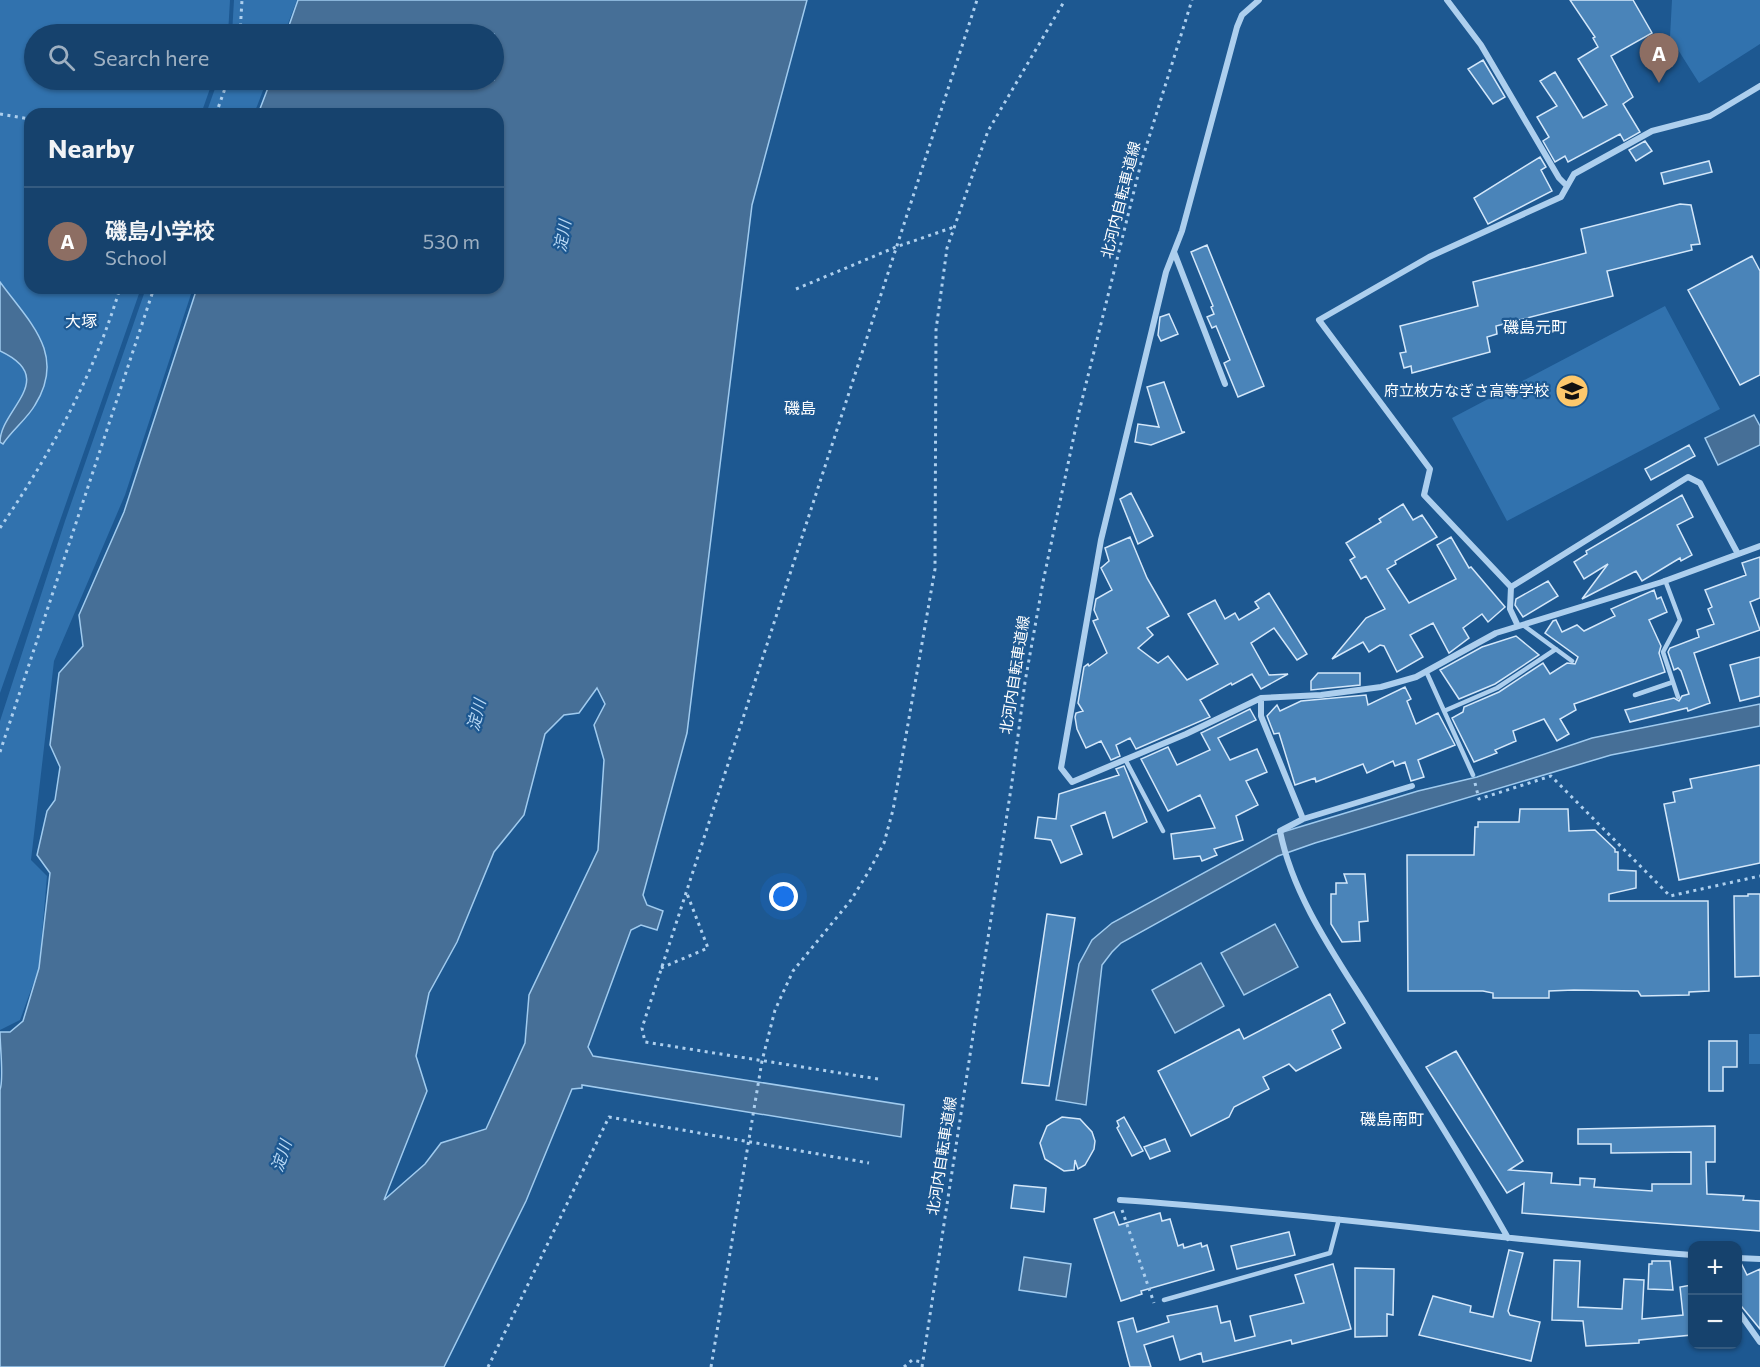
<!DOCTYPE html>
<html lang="en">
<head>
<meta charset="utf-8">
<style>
	:root { --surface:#16426d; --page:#234d75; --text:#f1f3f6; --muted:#9eb0c2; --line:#355b80; --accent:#fdc86c }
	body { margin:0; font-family:Commissioner,"Noto Sans JP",sans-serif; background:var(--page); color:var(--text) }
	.controls { position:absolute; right:18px; bottom:18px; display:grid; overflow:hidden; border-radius:12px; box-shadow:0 2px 4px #0004 }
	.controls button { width:54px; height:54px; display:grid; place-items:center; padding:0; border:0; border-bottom:2px solid var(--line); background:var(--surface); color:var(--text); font:30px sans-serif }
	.you { position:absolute; left:784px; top:897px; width:21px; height:21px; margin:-15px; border:4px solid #fff; border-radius:50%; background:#1a73e8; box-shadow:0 0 0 9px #1a73e833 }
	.badge { display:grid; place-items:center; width:39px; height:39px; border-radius:50%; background:var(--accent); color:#fff; font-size:20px; font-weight:700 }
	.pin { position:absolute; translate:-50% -50px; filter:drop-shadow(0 2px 3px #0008) }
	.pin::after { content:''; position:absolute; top:32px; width:21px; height:18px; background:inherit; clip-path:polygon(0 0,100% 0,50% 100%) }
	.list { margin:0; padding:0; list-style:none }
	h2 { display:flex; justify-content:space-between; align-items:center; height:78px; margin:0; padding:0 24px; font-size:26px }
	h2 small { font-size:20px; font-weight:400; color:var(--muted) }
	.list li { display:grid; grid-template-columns:39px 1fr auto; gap:18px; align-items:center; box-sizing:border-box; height:108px; padding:0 24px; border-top:2px solid var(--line) }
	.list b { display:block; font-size:22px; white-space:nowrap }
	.list p { margin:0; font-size:20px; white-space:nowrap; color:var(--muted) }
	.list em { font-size:20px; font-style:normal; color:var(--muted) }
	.icon { flex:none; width:33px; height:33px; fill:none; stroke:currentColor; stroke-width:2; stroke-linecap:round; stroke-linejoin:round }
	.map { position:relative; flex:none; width:1760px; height:1367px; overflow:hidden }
	.search { position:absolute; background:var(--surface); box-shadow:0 2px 4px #0004; left:24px; top:24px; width:480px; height:66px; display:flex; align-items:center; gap:15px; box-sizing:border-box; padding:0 21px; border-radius:33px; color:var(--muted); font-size:22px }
	.panel { position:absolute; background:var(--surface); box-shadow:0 2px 4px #0004; left:24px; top:108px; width:480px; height:186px; border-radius:18px }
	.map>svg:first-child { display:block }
	.green { fill:#3172ae }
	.water { fill:#466f97; stroke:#a0cbef; stroke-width:1.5; fill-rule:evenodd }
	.building { fill:#4a84b9; stroke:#d3e7fa; stroke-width:1.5 }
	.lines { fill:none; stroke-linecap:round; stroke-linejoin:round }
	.path { stroke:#adcfee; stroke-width:3; stroke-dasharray:3 4.5; stroke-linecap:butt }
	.lane { stroke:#adcfee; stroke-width:4.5 }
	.street { stroke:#adcfee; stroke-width:6 }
	.labels { text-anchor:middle; stroke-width:4.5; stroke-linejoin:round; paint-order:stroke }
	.street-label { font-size:15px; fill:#fff; stroke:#1d5891 }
	.poi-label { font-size:15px; fill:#fff; stroke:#1d5891; text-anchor:end }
	.water-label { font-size:16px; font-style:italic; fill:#b9d9f5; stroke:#1d5891 }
	.neighbourhood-label { font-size:16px; fill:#fff; stroke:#1d5891 }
</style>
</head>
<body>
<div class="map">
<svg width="1760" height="1367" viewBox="0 0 1760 1367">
	<rect width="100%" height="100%" fill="#1d5891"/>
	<path class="green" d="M0 0H230L228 34H34V80H213L201 114H30V288H141L0 693Z
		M234 0H297L284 34H232Z
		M1672 0H1760V44L1699 83 1670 37Z
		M218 80H267L254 114H206Z
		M146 288H193L125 495 54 661 31 860 47 876 39 968 20 1020 0 1030V721L65 521Z
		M1665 306 1720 409 1507 521 1452 418Z
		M1749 1034H1760V1064H1749Z"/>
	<path class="water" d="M298 0H807L752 205 687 733 643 895 647 905 663 911 657 930 641 925 631 930 588 1047 593 1056 904 1105 901 1137 582 1085V1088L572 1089 526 1201 444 1367H0V1090C4 1079 0 1047 0 1032H10L23 1021 39 968 50 873 37 855 47 811 55 800 60 767 50 745 59 673 83 646 79 615 124 512 197 288H498V114H258L271 80H494V34H286ZM597 688 605 704 594 725 604 760 598 850 529 995 525 1043 486 1129 441 1143 425 1164 384 1200 427 1091 416 1056 429 993 457 942 494 852 524 815 545 734 564 715 579 713Z
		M0 282C29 322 67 354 35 405 27 419 12 430 3 444L0 442C0 409 60 379 0 351Z
		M1754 415 1760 426V445L1718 465 1705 438Z
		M1760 704V726L1611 755 1315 843 1278 856 1121 943 1112 952 1102 965 1086 1105 1056 1100 1079 964 1092 940 1112 923 1273 835 1418 791 1477 777 1592 738Z
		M1275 924 1298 967 1244 995 1221 953Z
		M1201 963 1224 1006 1175 1033 1152 990Z
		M1024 1257 1071 1264 1066 1297 1019 1290Z"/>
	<path class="building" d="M1570 0H1633L1652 33 1611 56 1633 97 1623 104 1640 132 1624 141 1620 134 1568 162 1565 156 1555 162 1543 141 1549 137 1537 117 1557 106 1540 81 1555 72 1583 118 1607 105 1578 59 1598 47 1593 38 1595 37Z
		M1483 60 1505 97 1493 104 1468 69Z
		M1645 141 1652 151 1636 161 1629 150Z
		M1540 157 1546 167 1541 170 1552 191 1488 224 1474 198Z
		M1709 161 1712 172 1664 184 1661 173Z
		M1680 204 1691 205 1700 244 1691 245 1692 250 1607 271 1613 296 1496 326 1497 334 1487 337 1490 352 1412 373 1411 366 1404 368 1400 353 1406 352 1400 326 1478 306 1473 282 1586 253 1581 229Z
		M1207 245 1264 386 1238 397 1224 363 1230 360 1216 326 1212 328 1207 317 1214 314 1211 307 1213 306 1191 252Z
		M1752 256 1760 271V375L1740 385 1688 290Z
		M1169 314 1178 334 1161 341 1158 335 1160 317Z
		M1164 382 1182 432H1185L1151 445 1135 442 1138 424 1159 427 1147 387Z
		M1689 445 1695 456 1651 480 1645 469Z
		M1131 493 1153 536 1138 544 1120 499Z
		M1682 495 1693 517 1677 525 1692 555 1681 561 1680 558 1642 581 1636 571 1582 599 1608 564 1584 579 1574 562 1587 554 1586 551Z
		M1403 504 1413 520 1422 515 1437 537 1395 561 1396 564 1387 569 1409 603 1456 579 1437 545 1451 537 1469 568 1471 567 1505 607 1488 622 1482 614 1463 628 1469 638 1449 653 1433 623 1410 635 1423 657 1397 672 1384 646 1380 645 1369 652 1363 642 1332 659 1366 618 1385 609 1366 576 1361 579 1350 560 1355 557 1346 543 1381 522 1379 519Z
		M1130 537 1147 578 1169 616 1147 628 1153 635 1138 648 1158 663 1168 656 1187 680 1218 664 1188 614 1215 600 1225 619 1235 613 1239 620 1259 608 1255 602 1269 593 1307 654 1297 660 1274 628 1251 643 1269 675 1288 674 1261 689 1252 674 1232 685 1231 683 1200 700 1210 717 1136 749 1130 738 1116 745 1120 756 1111 760 1101 741 1086 748 1077 729 1075 717 1076 713 1083 711 1078 703 1084 667 1088 664 1089 666 1107 653 1093 621 1098 619 1094 610 1096 599 1112 590 1101 568 1109 561 1105 548Z
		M1760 557V598L1750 602 1760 630 1694 653 1710 703 1688 711 1687 708 1630 722 1625 710 1674 698 1679 701 1682 696 1689 694 1681 671 1678 668 1674 670 1668 652 1670 648 1699 637 1697 630 1714 624 1708 609 1712 607 1705 590 1746 575 1742 563Z
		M1548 581 1558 596 1523 617 1515 605 1516 599Z
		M1654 590 1657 599 1661 597 1667 612 1649 620 1661 646 1659 653 1665 672 1574 704 1576 710 1560 719 1569 734 1557 741 1544 719 1513 731 1516 741 1495 750 1497 753 1474 762 1452 718 1463 712 1464 707 1499 692 1543 663 1550 674 1567 663 1575 664 1578 657 1545 633 1553 621 1556 620 1562 632 1577 625 1584 631 1615 616 1611 609Z
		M1516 636 1539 655 1495 684 1459 699 1440 670 1482 647Z
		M1760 657V696L1740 701 1730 665Z
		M1318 673H1360V685L1311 690V681Z
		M1405 687 1411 699 1407 701 1416 724 1438 713 1455 745 1418 760 1424 777 1411 781 1405 762 1395 766 1393 761 1367 773 1363 764 1316 782 1315 778 1295 785 1279 733 1274 734 1267 716 1277 705 1280 711 1301 701 1366 695 1368 705Z
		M1250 709 1256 720 1218 738 1230 760 1257 749 1267 772 1246 781 1258 805 1236 816 1243 840 1214 849 1217 855 1202 861 1200 856 1174 859 1171 834 1215 828 1200 795 1168 811 1141 759 1168 747 1177 765 1210 750 1201 733Z
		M1760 765V863L1679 880 1664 804 1675 802 1673 792 1692 788 1690 779Z
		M1124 766 1147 822 1113 838 1105 812 1071 826 1082 854 1061 863 1051 840 1035 838 1038 817 1056 819 1059 794 1119 775 1116 769Z
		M1520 809H1568L1569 831 1595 830 1615 849V852H1618V870L1636 871V888L1609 894V901H1708L1709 991 1689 992V995L1641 996 1638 991 1574 990 1549 991V998H1493V993L1483 991H1408L1407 855H1474L1475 827H1478V822H1519Z
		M1344 874H1365L1368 921 1359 922 1360 941 1342 942 1331 924V894H1336V883H1347Z
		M1748 894H1760V976L1735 977 1734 896H1748Z
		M1047 914 1075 918 1049 1086 1022 1083Z
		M1330 994 1345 1023 1332 1030 1341 1048 1296 1071 1289 1064 1263 1077 1269 1089 1234 1107 1229 1117 1191 1136 1158 1071 1239 1029 1244 1039Z
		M1709 1041H1737V1067H1723V1091H1709Z
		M1456 1051 1523 1161 1509 1170 1552 1173 1551 1183 1580 1185V1178L1595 1179 1594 1187 1652 1191V1184H1691V1152L1611 1153V1144H1578V1129L1715 1126V1162H1706L1707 1194 1744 1196 1743 1200 1760 1201V1231L1522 1213 1524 1183 1507 1193 1426 1067Z
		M1062 1117 1080 1119 1092 1132 1095 1141 1094 1149 1085 1165 1078 1169 1075 1160 1074 1170 1064 1171 1045 1159 1040 1143 1047 1126Z
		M1124 1117 1143 1151 1132 1156 1117 1128 1119 1126 1117 1121Z
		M1165 1139 1170 1151 1150 1159 1144 1147Z
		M1014 1185 1046 1188 1044 1212 1011 1208Z
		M1114 1212 1119 1225 1160 1213 1162 1221 1170 1219 1178 1246 1183 1244 1184 1248 1201 1243 1202 1247 1207 1245 1214 1270 1141 1291 1142 1294 1121 1301 1094 1219Z
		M1289 1232 1295 1255 1237 1269 1231 1246Z
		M1509 1250 1523 1253 1508 1311 1510 1315 1540 1322 1531 1361 1419 1335 1433 1296 1471 1306 1470 1312 1493 1317Z
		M1554 1260 1580 1261 1578 1307 1622 1309 1624 1279 1644 1280 1642 1319 1683 1315 1680 1287 1692 1285V1335L1639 1340V1343L1586 1346 1583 1321 1552 1320Z
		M1652 1261H1670L1673 1290 1648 1289 1649 1264H1652Z
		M1737 1263H1741L1747 1275 1760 1269V1329L1737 1301Z
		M1333 1264 1351 1329 1292 1344 1291 1340 1203 1362 1201 1353 1180 1360 1173 1336 1144 1345 1151 1367H1130L1118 1322 1133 1318 1137 1332 1169 1322 1167 1316 1217 1306 1221 1323 1230 1321 1235 1341 1255 1336 1250 1316 1304 1303 1295 1275Z
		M1355 1268 1394 1269 1393 1315 1387 1314V1336L1355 1337Z"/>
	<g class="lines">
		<path class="path" d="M240 34 242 0
			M0 114 30 119
			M216 114 228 80
			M796 289 896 247 954 227
			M0 528C51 453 94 375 120 288
			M0 752 154 288
			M1475 783 1479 799 1551 776 1670 896 1760 876
			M661 968 708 948 686 891
			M878 1079 645 1042 642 1028 977 0
			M1122 1210 1154 1303
			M488 1367 609 1117 869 1163
			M711 1367 762 1061 775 1010 793 971 851 900 869 871 884 843 893 810 935 569 936 330 947 248 988 131 1065 0
			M904 1367 912 1360 922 1362
			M922 1367 1012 782 1025 682 1043 582 1079 412 1141 163 1192 0"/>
		<path class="lane" d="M1665 580 1680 620 1663 652 1678 697
			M1523 625 1572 661
			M1426 671 1473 775
			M1635 695 1673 682
			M1444 711 1497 688 1556 649
			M1125 759 1163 831
			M1164 1300 1330 1253 1339 1219"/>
		<path class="street" d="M1259 0 1242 15 1237 27 1182 231 1166 272 1101 540 1061 768 1072 782 1186 734 1261 698 1321 695 1381 687 1416 677 1496 633 1662 582 1760 546
			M1447 0 1481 45 1559 178 1567 186
			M1174 252 1225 384
			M1738 554 1700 483 1688 477 1511 587 1424 495 1430 469 1319 320 1429 257 1561 197 1574 174 1652 131 1710 116 1760 86
			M1511 587 1510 609 1518 626
			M1261 698V716L1303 819
			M1412 786 1303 819 1280 831C1293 897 1336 957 1371 1013 1417 1087 1465 1161 1508 1238
			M1120 1200C1312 1213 1501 1240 1692 1255
			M1738 1258 1760 1259
			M1738 1311 1760 1342"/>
	</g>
	<defs>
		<symbol id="school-disc" viewBox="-11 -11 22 22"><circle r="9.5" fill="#fdc86c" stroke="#1d5891"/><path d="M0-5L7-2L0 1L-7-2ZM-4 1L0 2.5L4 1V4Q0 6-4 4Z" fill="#111"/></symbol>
	</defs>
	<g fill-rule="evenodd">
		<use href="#school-disc" x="1553" y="372" width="38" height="38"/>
	</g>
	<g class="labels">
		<g class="street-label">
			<text transform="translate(1121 200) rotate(-76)" y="5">北河内自転車道線</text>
			<text transform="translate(1015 675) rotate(-81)" y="5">北河内自転車道線</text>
			<text transform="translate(942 1156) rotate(-81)" y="5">北河内自転車道線</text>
		</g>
		<g class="poi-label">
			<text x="1549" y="396">府立枚方なぎさ高等学校</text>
		</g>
		<g class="water-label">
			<text transform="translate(562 236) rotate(-80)" y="6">淀川</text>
			<text transform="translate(476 715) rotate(-76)" y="6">淀川</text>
			<text transform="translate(281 1156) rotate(-72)" y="6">淀川</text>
		</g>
		<g class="neighbourhood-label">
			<text x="81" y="327">大塚</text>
			<text x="1535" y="333">磯島元町</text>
			<text x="800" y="414">磯島</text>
			<text x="1392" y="1125">磯島南町</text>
		</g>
	</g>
</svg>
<div class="controls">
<button>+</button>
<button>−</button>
</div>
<div class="you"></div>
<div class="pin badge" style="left:1659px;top:83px;background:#8d6e63">A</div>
<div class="search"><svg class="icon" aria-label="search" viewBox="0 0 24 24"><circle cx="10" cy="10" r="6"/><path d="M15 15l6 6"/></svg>Search here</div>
<section class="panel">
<h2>Nearby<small></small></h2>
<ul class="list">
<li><span class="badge" style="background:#8d6e63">A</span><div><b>磯島小学校</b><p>School</p></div><em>530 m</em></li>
</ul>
</section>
</div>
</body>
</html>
